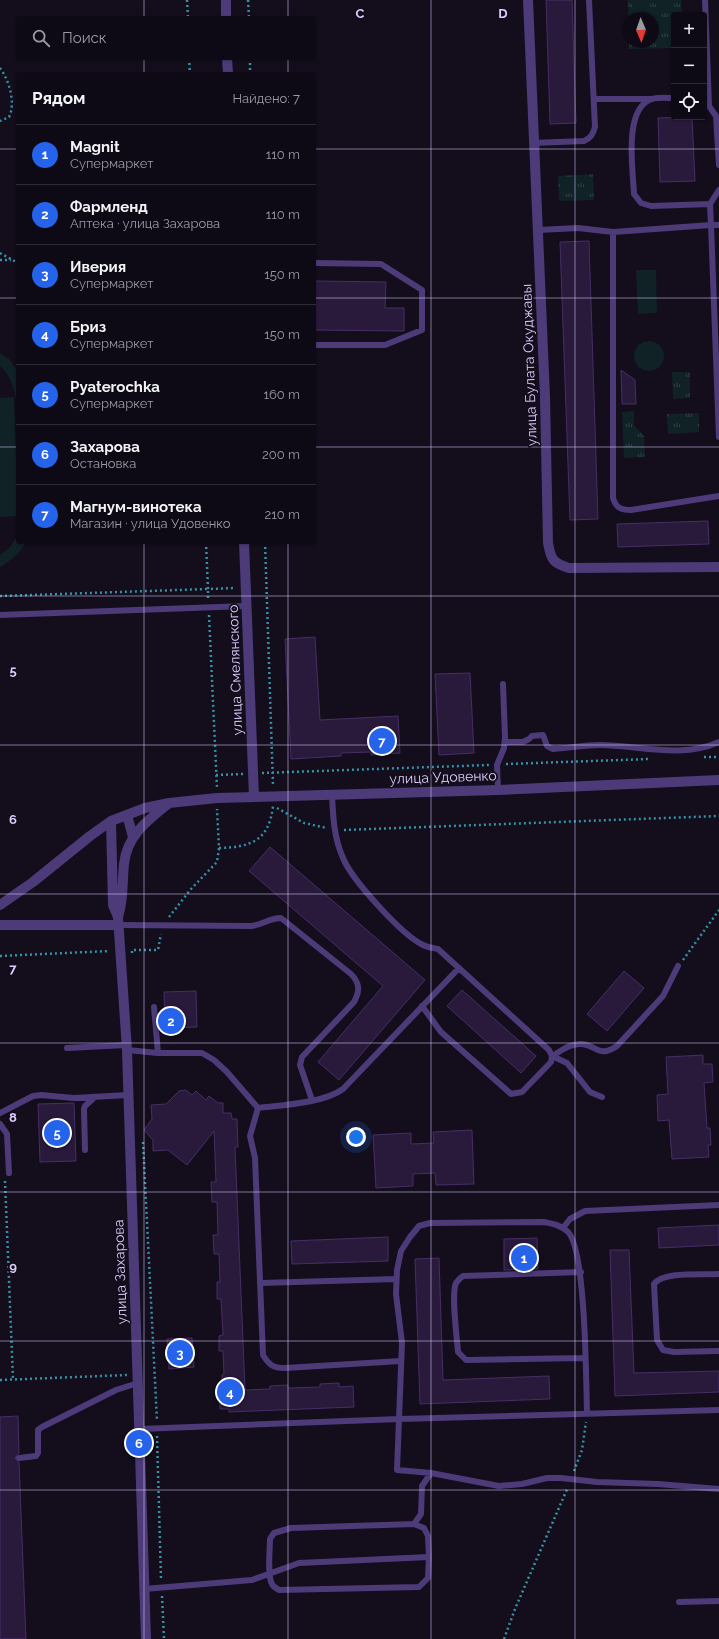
<!DOCTYPE html>
<html lang="ru">
<head>
<meta charset="utf-8">
<style>
	:root { --surface:#0e0a15; --page:#17131e; --text:#f1f3f6; --muted:#9b9aa0; --line:#2e2b34; --accent:#2563eb }
	body { margin:0; font-family:Raleway,sans-serif; background:var(--page); color:var(--text) }
	.controls { position:absolute; right:12px; top:12px; display:grid; overflow:hidden; border-radius:4px; box-shadow:0 1px 3px #0004 }
	.controls button { width:36px; height:36px; display:grid; place-items:center; padding:0; border:0; border-bottom:1px solid var(--line); background:var(--surface); color:var(--text); font:20px sans-serif }
	.compass { position:absolute; left:623px; top:12px; width:36px; height:36px; border-radius:50%; background:var(--surface); box-shadow:0 1px 3px #0004; rotate:178deg }
	.you { position:absolute; left:356px; top:1137px; width:14px; height:14px; margin:-10px; border:3px solid #fff; border-radius:50%; background:#1a73e8; box-shadow:0 0 0 6px #1a73e833 }
	.badge { display:grid; place-items:center; width:26px; height:26px; border-radius:50%; background:var(--accent); color:#fff; font-size:13px; font-weight:700 }
	.pin { position:absolute; translate:-50% -50%; border:2px solid #fff; box-shadow:0 1px 4px #0006 }
	.list { margin:0; padding:0; list-style:none }
	h2 { display:flex; justify-content:space-between; align-items:center; height:52px; margin:0; padding:0 16px; font-size:17px }
	h2 small { font-size:13px; font-weight:400; color:var(--muted) }
	.list li { display:grid; grid-template-columns:26px 1fr auto; gap:12px; align-items:center; box-sizing:border-box; height:60px; padding:0 16px; border-top:1px solid var(--line) }
	.list b { display:block; font-size:15px; white-space:nowrap }
	.list p { margin:0; font-size:13px; white-space:nowrap; color:var(--muted) }
	.list em { font-size:13px; font-style:normal; color:var(--muted) }
	.icon { flex:none; width:22px; height:22px; fill:none; stroke:currentColor; stroke-width:2; stroke-linecap:round; stroke-linejoin:round }
	.map { position:relative; flex:none; width:719px; height:1639px; overflow:hidden }
	.search { position:absolute; background:var(--surface); box-shadow:0 1px 3px #0004; left:16px; top:16px; width:300px; height:44px; display:flex; align-items:center; gap:10px; box-sizing:border-box; padding:0 14px; border-radius:4px; color:var(--muted); font-size:15px }
	.panel { position:absolute; background:var(--surface); box-shadow:0 1px 3px #0004; left:16px; top:72px; width:300px; height:472px; border-radius:4px }
	.map>svg:first-child { display:block }
	.green { fill:#102226 }
	.park { fill:url(#park-tufts) }
	.building { fill:#291a3c; stroke:#462e66 }
	.lines { fill:none; stroke-linecap:round; stroke-linejoin:round }
	.path { stroke:#3592a6; stroke-width:2.5; stroke-dasharray:2 3; stroke-linecap:butt }
	.service { stroke:#4c3b78; stroke-width:6 }
	.minor { stroke:#4c3b78; stroke-width:10 }
	.grid { fill:none; stroke:#dcccfb; stroke-width:1; stroke-opacity:0.55 }
	.labels { text-anchor:middle; stroke-width:3.5; stroke-linejoin:round; paint-order:stroke }
	.street-label { font-size:14px; fill:#dcccfb; stroke:#130d1c }
	.grid-label { font-size:13px; text-anchor:middle; font-weight:bold; fill:#dcccfb; stroke:#130d1c; stroke-width:3.5; stroke-linejoin:round; paint-order:stroke }
</style>
</head>
<body>
<div class="map">
<svg width="719" height="1639" viewBox="0 0 719 1639">
	<defs>
		<pattern id="park-tufts" width="24" height="20" patternUnits="userSpaceOnUse"><rect width="24" height="20" fill="#102226"/><path d="M3 7l-1-3M5 7V3M7 7l1-3M15 17l-1-3M17 17v-4M19 17l1-3" fill="none" stroke="#324146"/></pattern>
	</defs>
	<rect width="100%" height="100%" fill="#130d1c"/>
	<path class="green" d="M636 270H656L657 313 638 314Z
		M634 356a15 15 0 1 1 30 0a15 15 0 1 1-30 0Z
		M0 353 9 359 18 371V453C17 426 22 385 0 366Z
		M14 397 18 516 0 517V398Z
		M18 534V542H26C20 553 11 561 0 567V555L10 547Z"/>
	<path class="park" d="M628 0H681L682 15H674V48L629 49V42H653V18H629V38Z
		M593 174 594 200 559 201 558 176Z
		M672 372H690V398L673 399Z
		M634 411V425L644 436 645 457 624 458 622 412Z
		M699 413V432L668 434 667 414Z"/>
	<path class="building" d="M546 0H572L576 123 550 124Z
		M692 117 695 181 660 182 658 118Z
		M589 241 598 519 570 520 560 242Z
		M314 281 386 282 385 308H404V331L314 330Z
		M621 370 635 380 636 404H622Z
		M708 521 709 544 618 547 617 524Z
		M315 637 320 720 398 716 400 753 371 755V752L341 753V756L291 759 285 639Z
		M470 673 474 753 439 755 435 674Z
		M270 847 425 980 339 1080 318 1062 383 986 249 871Z
		M624 971 644 988 607 1031 587 1014Z
		M462 990 536 1056 521 1073 447 1006Z
		M196 991 197 1027 165 1028 164 992Z
		M703 1055V1064H712L713 1082 704 1083 707 1128H710L711 1145H708L709 1157 672 1159 669 1120 658 1121 657 1095 668 1094 666 1057Z
		M186 1090 192 1095 196 1091 206 1100 209 1096 218 1103H223V1113H231L232 1119H237L238 1147H235L245 1390 270 1389V1386L288 1385V1388L320 1387V1384L339 1383V1387L353 1386 354 1407 229 1412V1409H220L219 1387H222V1375L224 1374 223 1351H219V1336L223 1335 221 1299H217V1282H220L219 1254H214L213 1235H218L217 1202H212L211 1182H216L214 1131 187 1165 168 1150 153 1151V1140L144 1130 152 1119 151 1105 166 1104 179 1091Z
		M74 1103 76 1161 40 1162 38 1104Z
		M472 1130 474 1184 436 1185 435 1173 413 1174V1186L376 1188 373 1135 411 1133V1144L434 1143 433 1132Z
		M719 1225V1245L659 1248 658 1228Z
		M388 1237V1261L292 1264 291 1241Z
		M537 1238 538 1269 504 1270V1239Z
		M610 1250H629L634 1373 719 1371V1392L615 1396Z
		M439 1258 443 1380 549 1376 550 1399 420 1404 415 1259Z
		M192 1338 194 1367 169 1369 167 1339Z
		M18 1416 19 1453 15 1458 19 1462 26 1639H0V1417Z"/>
	<g class="lines">
		<path class="path" d="M187 0 188 18
			M248 0 249 18
			M189 58 190 74
			M250 58V74
			M0 68C9 80 16 103 9 117L0 121
			M0 253 18 263
			M0 260H11
			M206 542 208 589 235 588
			M265 542 273 785
			M0 596 208 589V600
			M209 615 217 788
			M704 757H719
			M506 764 649 759
			M262 773 489 765
			M216 775 243 774
			M277 808 304 823 327 828
			M344 830 719 816
			M219 848C251 847 269 841 273 806
			M169 917 191 889 217 862 219 848 217 809
			M132 953V950H158L161 934
			M0 956 110 951
			M683 960 719 910
			M143 1142 157 1421
			M5 1181 13 1379
			M0 1380 127 1375
			M157 1436 161 1579
			M574 1471 582 1450 586 1422
			M162 1596 164 1639
			M504 1639 515 1609 568 1487"/>
		<path class="service" d="M705 0 709 106 716 116 719 165
			M674 98C667 98 659 97 652 99 623 108 633 170 634 194L641 203 651 206 710 204
			M594 99H651
			M533 143 584 141C591 138 593 134 595 127L589 0
			M719 190 710 204 711 225H719
			M538 230 578 228 613 232 711 225 719 437
			M613 232V498C616 508 621 510 631 510L719 496
			M314 263 381 264 422 290V330L385 345H314
			M0 615 246 606
			M505 742H523L529 739 532 736 543 735 547 746 553 749C569 748 584 745 600 745 638 745 682 759 719 742
			M498 790 497 765 504 748 505 737 503 684
			M332 795C333 817 334 838 343 858 352 880 402 935 423 945 427 947 433 948 438 949L549 1050 552 1056 551 1062 522 1092 511 1094 441 1032 422 1006
			M118 925 251 926C262 925 270 918 281 918L351 974C360 983 360 991 354 1002L302 1057 300 1065 312 1100
			M154 1007 158 1053
			M67 1048 126 1045
			M127 1050 158 1053H202L214 1060 227 1072 258 1108
			M552 1056C561 1051 571 1043 582 1044 598 1046 599 1058 617 1046L663 996 678 966
			M552 1056 567 1063 590 1092 602 1097
			M0 1113 33 1096 41 1095 74 1098 128 1095
			M0 1124 7 1134 9 1173
			M85 1150 84 1109 85 1106 95 1097
			M563 1228 570 1219 585 1211 719 1205
			M581 1272 463 1276C460 1278 458 1280 456 1283 451 1294 457 1338 458 1352L466 1360 585 1358
			M719 1274C703 1275 663 1271 654 1284L657 1340 663 1350 674 1352 719 1351
			M261 1283 396 1279
			M401 1361 285 1368C273 1368 269 1365 263 1355L255 1158 250 1136 258 1108C282 1105 324 1103 343 1089L459 968
			M587 1413C586 1383 586 1250 568 1232 561 1225 553 1224 544 1222L430 1223 419 1226 410 1237 401 1251 397 1270 396 1294 402 1343 397 1470 431 1473 499 1486 522 1484 547 1478H561L597 1482 658 1484 719 1489
			M140 1429 399 1419 719 1410
			M19 1458 36 1456 38 1453V1430L42 1427 116 1390 138 1383
			M414 1524 421 1514 422 1486 431 1473
			M144 1589 252 1580 299 1563 429 1557 428 1536 424 1528 414 1524 291 1528 274 1533 270 1539C270 1549 267 1576 272 1584 273 1587 276 1588 279 1590L419 1587 428 1578 429 1557
			M679 1602 719 1601"/>
		<path class="minor" d="M226 0V18
			M528 0 545 397 548 543C551 560 553 563 569 568L719 567
			M227 58 228 74
			M244 542 254 797
			M127 815 133 837
			M111 821 113 905 118 917
			M0 905 33 882 90 836 111 821 145 808 169 803 217 798 498 790 719 780
			M0 925H118
			M146 1639 127 1050 118 917C124 899 122 882 124 864 127 835 148 820 169 803"/>
	</g>
	<path class="grid" d="M144 0V18M288 0V18M431 0V1639M575 0V1639M144 58V74M288 58V74M0 149H18M314 149H719M0 298H18M314 298H719M0 447H18M314 447H719M144 542V1639M288 542V1639M0 596H719M0 745H719M0 894H719M0 1043H719M0 1192H719M0 1341H719M0 1490H719"/>
	<g class="labels">
		<g class="street-label">
			<text transform="translate(529 365) rotate(-92)" y="5">улица Булата Окуджавы</text>
			<text transform="translate(235 670) rotate(-92)" y="5">улица Смелянского</text>
			<text transform="translate(443 777) rotate(-2)" y="5">улица Удовенко</text>
			<text transform="translate(120 1272) rotate(-92)" y="5">улица Захарова</text>
		</g>
	</g>
	<g class="grid-label">
		<text x="360" y="18">C</text>
		<text x="503" y="18">D</text>
		<text x="13" y="675">5</text>
		<text x="13" y="824">6</text>
		<text x="13" y="973">7</text>
		<text x="13" y="1122">8</text>
		<text x="13" y="1271">9</text>
	</g>
</svg>
<div class="controls">
<button>+</button>
<button>−</button>
<button><svg class="icon" aria-label="locate" viewBox="0 0 24 24"><circle cx="12" cy="12" r="6"/><path d="M12 2v4M12 18v4M2 12h4M18 12h4"/></svg></button>
</div>
<svg class="compass" viewBox="-18 -18 36 36"><path d="M0-13l5 13h-10z" fill="#e53935"/><path d="M0 13l5-13h-10z" fill="#9b9aa0"/></svg>
<div class="you"></div>
<div class="pin badge" style="left:524px;top:1258px">1</div>
<div class="pin badge" style="left:171px;top:1021px">2</div>
<div class="pin badge" style="left:180px;top:1353px">3</div>
<div class="pin badge" style="left:230px;top:1392px">4</div>
<div class="pin badge" style="left:57px;top:1133px">5</div>
<div class="pin badge" style="left:139px;top:1443px">6</div>
<div class="pin badge" style="left:382px;top:741px">7</div>
<div class="search"><svg class="icon" aria-label="search" viewBox="0 0 24 24"><circle cx="10" cy="10" r="6"/><path d="M15 15l6 6"/></svg>Поиск</div>
<section class="panel">
<h2>Рядом<small>Найдено: 7</small></h2>
<ul class="list">
<li><span class="badge">1</span><div><b>Magnit</b><p>Супермаркет</p></div><em>110 m</em></li>
<li><span class="badge">2</span><div><b>Фармленд</b><p>Аптека · улица Захарова</p></div><em>110 m</em></li>
<li><span class="badge">3</span><div><b>Иверия</b><p>Супермаркет</p></div><em>150 m</em></li>
<li><span class="badge">4</span><div><b>Бриз</b><p>Супермаркет</p></div><em>150 m</em></li>
<li><span class="badge">5</span><div><b>Pyaterochka</b><p>Супермаркет</p></div><em>160 m</em></li>
<li><span class="badge">6</span><div><b>Захарова</b><p>Остановка</p></div><em>200 m</em></li>
<li><span class="badge">7</span><div><b>Магнум-винотека</b><p>Магазин · улица Удовенко</p></div><em>210 m</em></li>
</ul>
</section>
</div>
</body>
</html>
